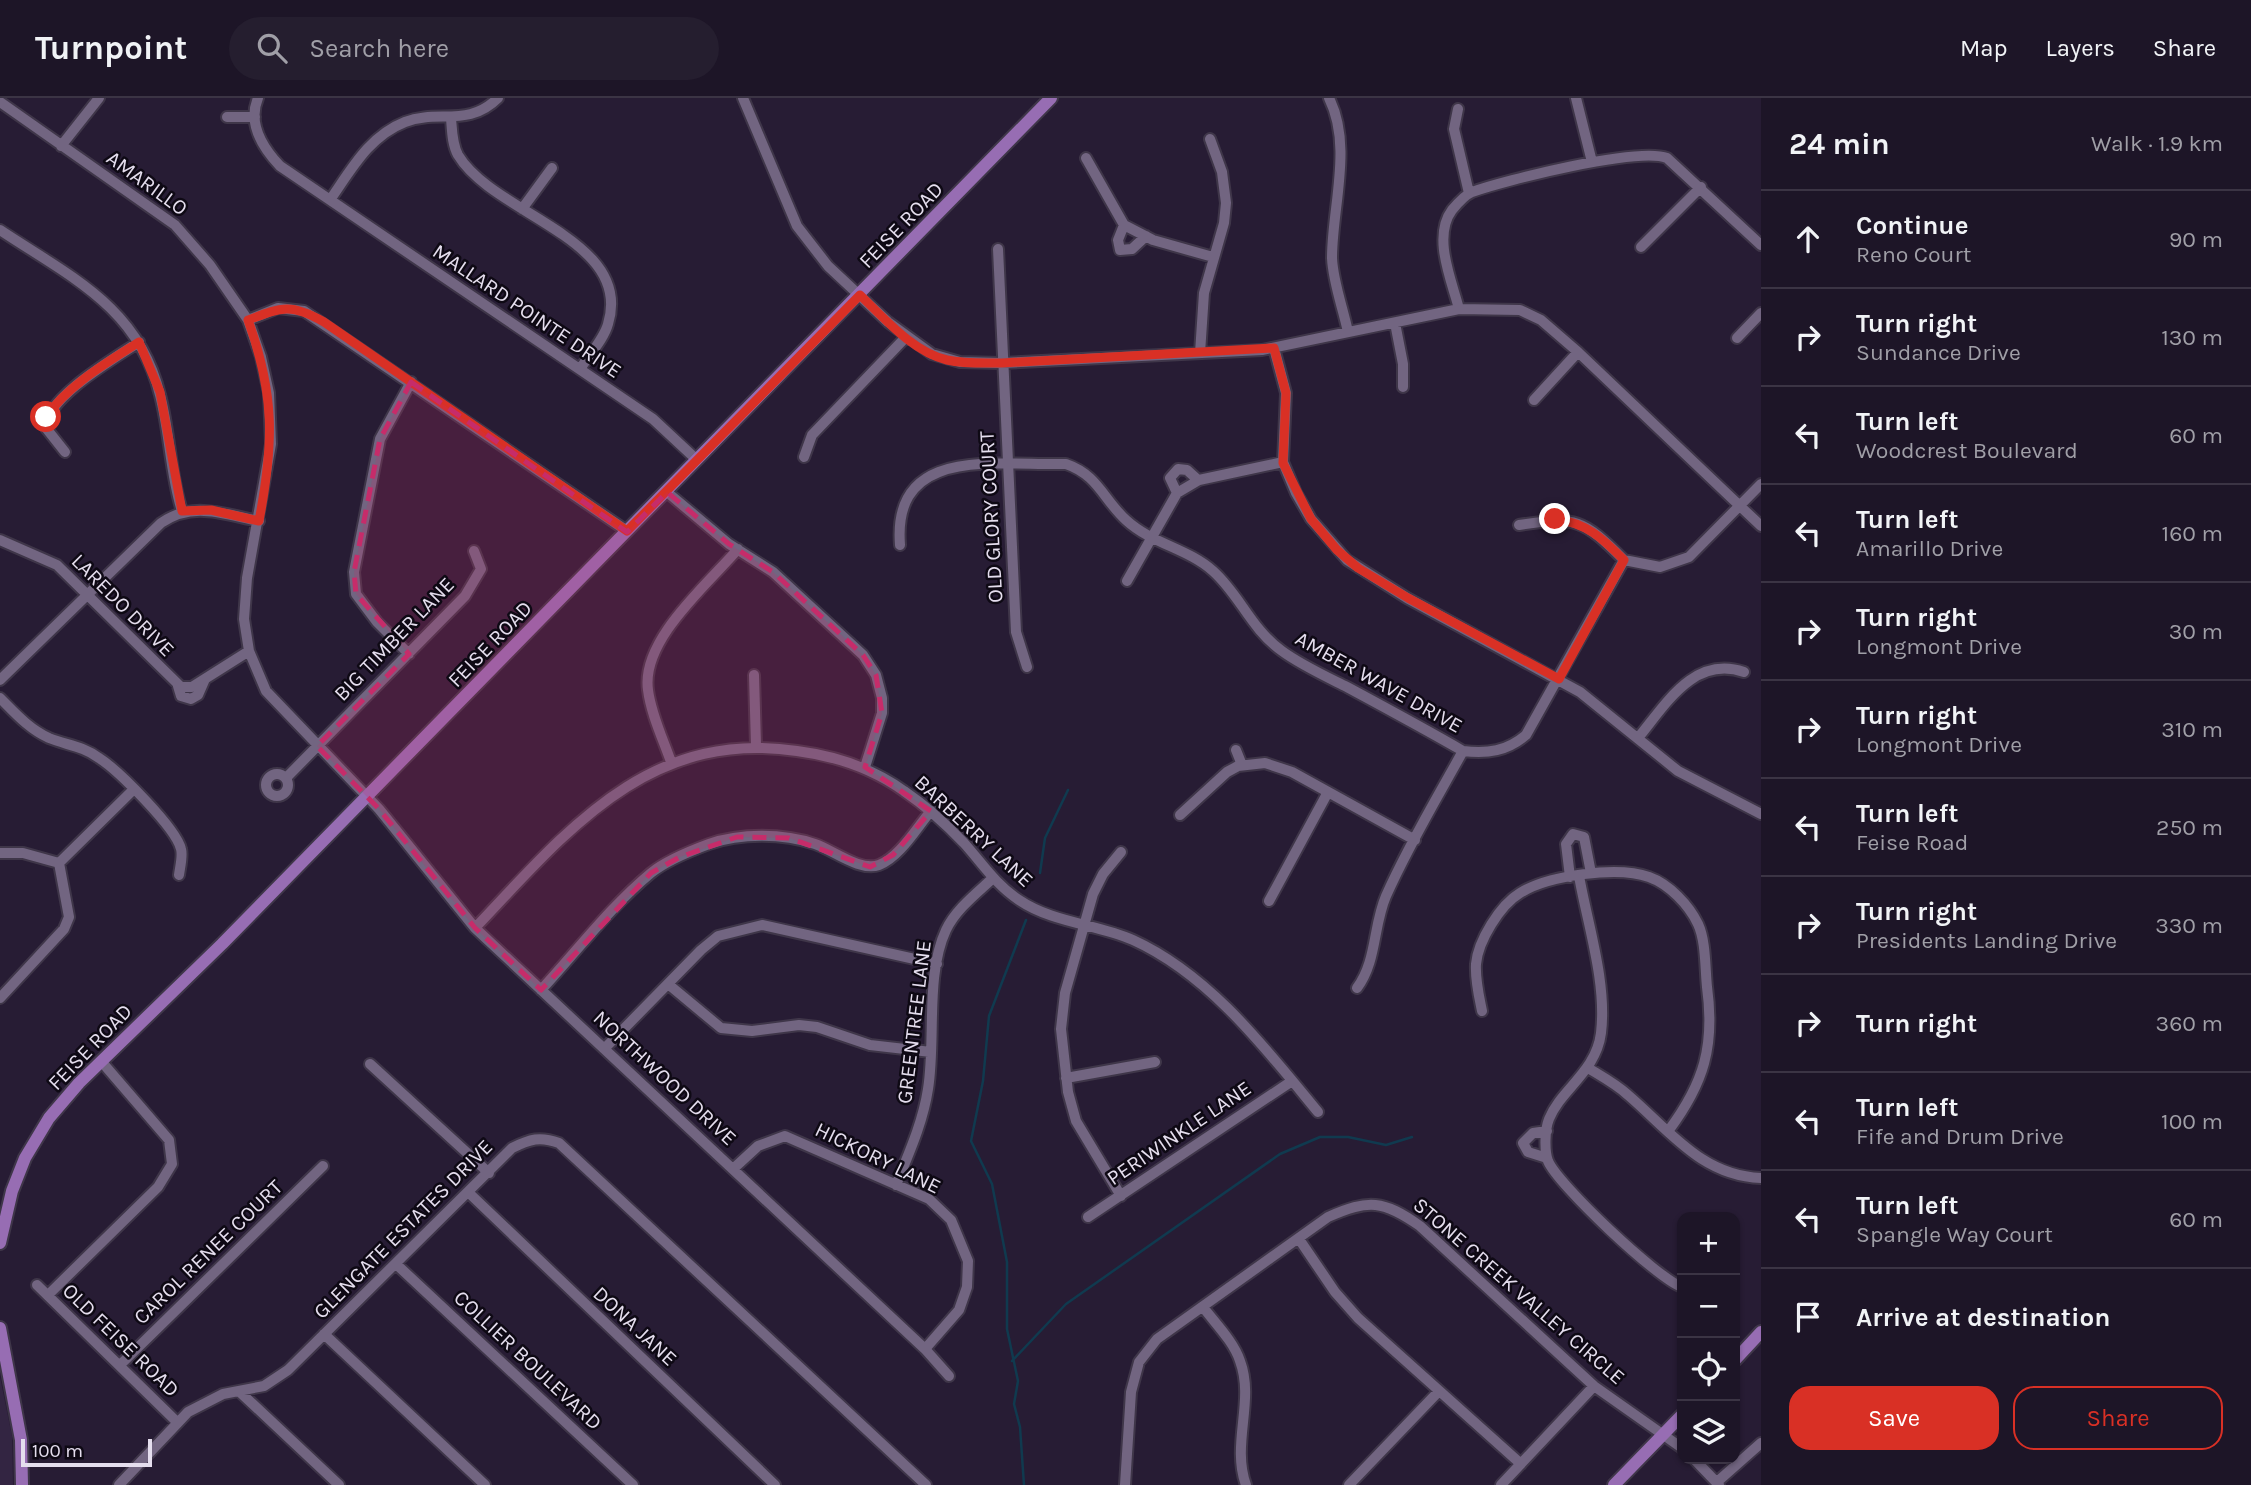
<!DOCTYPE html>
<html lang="en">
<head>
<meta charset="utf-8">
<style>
	:root { --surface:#1d1527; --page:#251e2f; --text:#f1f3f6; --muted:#a09fa7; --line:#3b3444; --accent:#d93025 }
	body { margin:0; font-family:Karla,sans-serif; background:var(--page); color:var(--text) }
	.controls { position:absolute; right:21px; bottom:21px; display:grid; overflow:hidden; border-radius:14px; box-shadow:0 2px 5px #0004 }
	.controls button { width:63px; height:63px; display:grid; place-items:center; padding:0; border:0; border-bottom:2px solid var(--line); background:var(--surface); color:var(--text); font:35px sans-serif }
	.scale { position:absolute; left:21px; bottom:18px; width:131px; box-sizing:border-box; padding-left:7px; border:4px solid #e5deee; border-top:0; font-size:19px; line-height:24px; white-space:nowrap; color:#e5deee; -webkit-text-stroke:5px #0e0914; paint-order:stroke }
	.stop { position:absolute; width:21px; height:21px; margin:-16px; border:5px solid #d93025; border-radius:50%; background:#fff }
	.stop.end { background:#d93025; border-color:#fff; box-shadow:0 2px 7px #0008 }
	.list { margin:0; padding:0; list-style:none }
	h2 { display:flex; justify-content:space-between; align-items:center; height:91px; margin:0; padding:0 28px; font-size:30px }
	h2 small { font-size:23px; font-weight:400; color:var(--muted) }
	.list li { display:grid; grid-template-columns:46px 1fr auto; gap:21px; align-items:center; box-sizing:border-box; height:98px; padding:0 28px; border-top:2px solid var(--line) }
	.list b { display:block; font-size:26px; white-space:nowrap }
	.list p { margin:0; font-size:23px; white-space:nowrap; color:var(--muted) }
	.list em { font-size:23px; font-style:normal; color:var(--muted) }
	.actions { display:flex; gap:14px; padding:21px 28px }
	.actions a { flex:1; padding:16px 0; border:2px solid var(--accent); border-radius:21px; text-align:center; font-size:24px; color:var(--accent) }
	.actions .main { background:var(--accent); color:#fff }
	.icon { flex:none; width:38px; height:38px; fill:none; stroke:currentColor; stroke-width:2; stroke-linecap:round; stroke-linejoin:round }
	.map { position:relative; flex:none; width:1761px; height:1387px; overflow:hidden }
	header { display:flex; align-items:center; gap:42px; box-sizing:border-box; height:98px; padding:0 35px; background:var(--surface); border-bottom:2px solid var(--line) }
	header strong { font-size:33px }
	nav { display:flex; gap:38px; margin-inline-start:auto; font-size:24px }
	.search { width:490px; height:63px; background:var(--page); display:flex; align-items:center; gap:18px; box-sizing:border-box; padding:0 24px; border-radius:38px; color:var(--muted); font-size:26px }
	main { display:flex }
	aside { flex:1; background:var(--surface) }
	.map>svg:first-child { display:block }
	.built { fill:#332542 }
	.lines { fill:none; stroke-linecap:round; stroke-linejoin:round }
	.stream { stroke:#103a4f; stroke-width:2.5 }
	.minor-casing { stroke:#3f3649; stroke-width:14 }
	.major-casing { stroke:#3f3649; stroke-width:16 }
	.minor { stroke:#726581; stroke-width:10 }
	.major { stroke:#976db3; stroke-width:12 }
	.route { stroke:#d93025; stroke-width:9 }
	.marked { fill:#c62c6a; fill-opacity:0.2; stroke:#c62c6a; stroke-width:5; stroke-dasharray:14 9; stroke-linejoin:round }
	.labels { text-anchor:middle; stroke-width:5; stroke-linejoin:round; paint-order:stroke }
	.street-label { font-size:21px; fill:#e5deee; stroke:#0e0914 }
</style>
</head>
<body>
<header>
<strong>Turnpoint</strong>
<div class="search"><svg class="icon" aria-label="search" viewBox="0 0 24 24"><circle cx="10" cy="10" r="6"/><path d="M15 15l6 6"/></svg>Search here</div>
<nav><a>Map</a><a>Layers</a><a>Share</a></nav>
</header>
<main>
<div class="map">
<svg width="1761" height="1387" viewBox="0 0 1761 1387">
	<rect width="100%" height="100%" fill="#271c34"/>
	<path class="built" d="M0 1279 12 1338 13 1387H0Z"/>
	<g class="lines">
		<path class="stream" d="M1040 775 1045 740 1068 692
			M1012 1263 1066 1206 1280 1056 1320 1039H1348L1386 1047 1412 1039
			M1024 1387 1020 1329 1014 1306 1018 1283 1007 1231V1164L992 1086 971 1043 983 983 989 918 1026 822"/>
		<defs>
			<path id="minor" d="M258 0C247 26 263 50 280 68L653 321 697 362
				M743 0 797 128 828 168 888 224 932 256 960 264 1002 265 1262 252 1459 211 1520 212 1541 222 1578 254 1761 428
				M1329 0C1353 48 1332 109 1332 160 1333 184 1343 210 1348 234
				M1576 0 1592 64
				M0 4 175 127 210 167 248 222 261 259 269 295 271 346 247 480 244 521 249 553 266 593 379 711 475 830 925 1251 949 1278
				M1458 11 1454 31 1469 95
				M227 19H255
				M451 20C452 32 452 46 458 57 494 117 634 141 608 226 604 241 589 257 580 271
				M61 48 99 0
				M1086 60 1124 127 1153 142 1213 159
				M330 102C351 72 369 38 405 24 438 11 468 30 498 0
				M522 111 552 70
				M1124 127 1118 142 1120 152 1132 151 1146 138
				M0 132C69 178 139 209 160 297 170 335 170 376 182 413
				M1641 149 1701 89
				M998 151 1016 534 1027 569
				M1459 211C1452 183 1432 139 1452 112 1457 106 1465 97 1472 94 1505 82 1638 49 1667 60L1761 147
				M248 222 278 210 304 213 627 433
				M1395 225 1403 266V289
				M1737 240 1761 215
				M1274 250 1286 295 1283 364 1296 395 1311 421 1347 462 1407 500 1580 594 1678 673 1761 716
				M1200 255 1204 195 1224 125 1226 105 1222 74 1210 41
				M1534 302 1578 254
				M65 354 46 330C45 300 115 260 139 244
				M804 359 812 337 906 239
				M667 394 729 446 773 474 863 557 876 577 882 600V615L865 669
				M1177 395 1170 380 1178 371 1187 372 1198 382
				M1519 427C1576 418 1583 421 1624 462
				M0 442 57 467 181 589H192L249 553
				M900 447C892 346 998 368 1066 366 1098 377 1103 401 1126 422 1152 446 1187 450 1213 473 1240 497 1251 531 1282 553 1301 567 1325 578 1347 589 1386 610 1425 631 1463 653 1488 656 1507 653 1526 637L1624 462 1660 469 1689 459 1761 386
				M1127 483 1177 395 1199 382 1283 364
				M409 556 377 524 356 496 354 474 380 341 411 284
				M754 577 756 648
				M0 582 161 425C193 403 223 416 259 423
				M178 588 181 598 191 601 198 597 205 581
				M0 600C15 615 29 631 49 640 66 647 83 648 99 660 118 672 176 730 181 751 183 758 180 769 179 777
				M1638 640C1666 606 1694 557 1744 574
				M1236 652 1242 667
				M671 664C663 641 651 616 648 592 641 542 707 487 738 451
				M266 687a11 11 0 1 1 22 0a11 11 0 1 1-22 0Z
				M286 680 465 498 481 471 474 453
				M1180 717 1227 674 1238 668 1265 665 1292 674 1415 742
				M0 755H23L59 765 133 692
				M1579 778C1588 828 1607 885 1601 935 1596 974 1561 991 1549 1021 1545 1031 1544 1052 1548 1063 1558 1087 1658 1181 1682 1189
				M1570 779 1566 746 1573 736 1584 739 1591 775
				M1269 803 1328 694
				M475 830C567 733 648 631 797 653 836 658 872 670 904 693 926 708 946 726 964 745 982 765 996 787 1019 802 1053 825 1097 826 1133 842 1210 877 1266 951 1318 1014
				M668 886 721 930 752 933 799 927 817 929 870 947 931 954
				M1357 890C1377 863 1373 828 1386 798 1408 748 1437 700 1463 653
				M541 892C577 853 611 808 651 775 667 762 690 753 709 746 740 735 783 735 815 746 833 752 860 774 879 767 900 759 917 729 931 713
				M0 900 64 831 69 819 59 765
				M1482 913C1479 898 1475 882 1476 866 1478 843 1500 807 1520 795 1549 777 1618 768 1649 779 1669 786 1689 807 1698 826 1706 843 1705 870 1707 889 1715 948 1704 985 1669 1032
				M605 950 701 852 718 838 762 827 937 866
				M370 966 489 1075
				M1588 970C1601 978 1616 986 1628 997 1670 1033 1702 1078 1761 1080
				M1066 980 1155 964
				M1547 1033 1533 1035 1523 1045 1528 1054 1547 1060
				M733 1071 758 1048 785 1038 929 1101 951 1122 968 1163 967 1189 959 1212 925 1251
				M896 1087C909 1055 923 1024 928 991 936 942 925 877 946 832 956 811 977 795 993 780
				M469 1095 775 1387
				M1121 1098 1076 1023 1068 994 1061 931 1065 895 1093 796 1103 776 1121 754
				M1088 1119 1292 983
				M1299 1141 1335 1194 1358 1220 1521 1366
				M396 1166 633 1387
				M37 1187 177 1324
				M48 1197 158 1089 172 1066 169 1042 101 963
				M1203 1209C1215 1225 1234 1244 1240 1263 1255 1303 1231 1346 1246 1387
				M324 1236 485 1387
				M120 1267 323 1068
				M241 1295 339 1387
				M1694 1361 1719 1387
				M1717 1384 1761 1345
				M119 1387 188 1314 223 1296 264 1288 288 1272 512 1050C530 1041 540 1038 559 1045L926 1387
				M1125 1387 1131 1294 1139 1264 1157 1241 1328 1119C1369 1101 1383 1102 1420 1128L1594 1288 1682 1350
				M1349 1387 1439 1293
				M1501 1387 1594 1288"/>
			<path id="major" d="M0 1145 12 1093 25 1060 49 1020 79 985 222 846 1051 0
				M0 1230 21 1342 22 1387
				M1735 1262 1761 1234
				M1614 1387 1682 1317"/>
		</defs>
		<use href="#minor" class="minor-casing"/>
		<use href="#major" class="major-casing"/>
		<use href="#minor" class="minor"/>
		<use href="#major" class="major"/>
	</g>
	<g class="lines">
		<path class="route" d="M46 319C68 287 108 264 139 244L160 294 182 413 211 412 259 423C274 345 275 297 248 222 282 209 291 205 324 224L627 433 860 197C884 220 913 254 947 262 965 266 984 265 1002 265L1274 250 1286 295 1283 365 1311 421 1337 452 1358 470 1408 500 1559 581 1624 462C1602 440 1587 425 1555 421"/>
	</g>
	<path class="marked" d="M411 284 627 434 667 394 729 446 773 474 863 557 876 577 882 615 865 669 931 713 893 757 870 769 789 740 737 739 680 759 651 775 541 892 475 830 379 711 317 648 409 556 356 496 354 474 380 341Z"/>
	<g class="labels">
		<g class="street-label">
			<text transform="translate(147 85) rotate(36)" y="7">AMARILLO</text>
			<text transform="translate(901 127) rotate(-46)" y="7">FEISE ROAD</text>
			<text transform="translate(527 213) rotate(34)" y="7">MALLARD POINTE DRIVE</text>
			<text transform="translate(991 419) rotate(-93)" y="7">OLD GLORY COURT</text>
			<text transform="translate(123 507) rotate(45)" y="7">LAREDO DRIVE</text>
			<text transform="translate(394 541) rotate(-46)" y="7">BIG TIMBER LANE</text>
			<text transform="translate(490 546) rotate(-46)" y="7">FEISE ROAD</text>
			<text transform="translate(1379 584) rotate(29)" y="7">AMBER WAVE DRIVE</text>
			<text transform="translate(974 733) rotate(43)" y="7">BARBERRY LANE</text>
			<text transform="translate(914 924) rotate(-83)" y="7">GREENTREE LANE</text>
			<text transform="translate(90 949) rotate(-46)" y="7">FEISE ROAD</text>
			<text transform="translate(665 980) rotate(43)" y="7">NORTHWOOD DRIVE</text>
			<text transform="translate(1179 1035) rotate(-34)" y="7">PERIWINKLE LANE</text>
			<text transform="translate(878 1060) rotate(26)" y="7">HICKORY LANE</text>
			<text transform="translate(403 1131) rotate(-45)" y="7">GLENGATE ESTATES DRIVE</text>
			<text transform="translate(208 1154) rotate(-44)" y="7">CAROL RENEE COURT</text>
			<text transform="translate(1519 1193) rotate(41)" y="7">STONE CREEK VALLEY CIRCLE</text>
			<text transform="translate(635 1228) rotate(43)" y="7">DONA JANE</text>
			<text transform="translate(121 1242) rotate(44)" y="7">OLD FEISE ROAD</text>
			<text transform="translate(528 1262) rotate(43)" y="7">COLLIER BOULEVARD</text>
		</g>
	</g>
</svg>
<div class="controls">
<button>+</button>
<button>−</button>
<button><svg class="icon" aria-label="locate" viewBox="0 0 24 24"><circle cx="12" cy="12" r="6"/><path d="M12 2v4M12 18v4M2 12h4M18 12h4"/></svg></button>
<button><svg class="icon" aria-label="layers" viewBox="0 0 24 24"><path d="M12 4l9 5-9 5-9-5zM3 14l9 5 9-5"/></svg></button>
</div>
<div class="scale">100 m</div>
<div class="stop" style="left:46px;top:319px"></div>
<div class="stop end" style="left:1555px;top:421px"></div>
</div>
<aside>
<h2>24 min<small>Walk · 1.9 km</small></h2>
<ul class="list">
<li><svg class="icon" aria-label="ahead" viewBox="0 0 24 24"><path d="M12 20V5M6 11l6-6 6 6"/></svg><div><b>Continue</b><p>Reno Court</p></div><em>90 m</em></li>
<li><svg class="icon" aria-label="right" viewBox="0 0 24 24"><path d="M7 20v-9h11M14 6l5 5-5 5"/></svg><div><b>Turn right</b><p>Sundance Drive</p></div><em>130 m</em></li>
<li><svg class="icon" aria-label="left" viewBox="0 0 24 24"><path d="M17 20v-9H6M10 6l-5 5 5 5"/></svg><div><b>Turn left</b><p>Woodcrest Boulevard</p></div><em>60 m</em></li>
<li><svg class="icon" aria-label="left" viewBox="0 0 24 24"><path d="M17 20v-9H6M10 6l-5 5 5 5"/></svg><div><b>Turn left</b><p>Amarillo Drive</p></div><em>160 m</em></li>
<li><svg class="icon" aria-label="right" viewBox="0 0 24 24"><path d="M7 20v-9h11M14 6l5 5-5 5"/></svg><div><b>Turn right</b><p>Longmont Drive</p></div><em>30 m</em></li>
<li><svg class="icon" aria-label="right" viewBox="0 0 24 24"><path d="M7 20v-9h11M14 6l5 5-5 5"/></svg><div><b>Turn right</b><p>Longmont Drive</p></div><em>310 m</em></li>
<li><svg class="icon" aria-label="left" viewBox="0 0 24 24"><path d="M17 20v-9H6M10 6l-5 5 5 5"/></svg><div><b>Turn left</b><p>Feise Road</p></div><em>250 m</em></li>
<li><svg class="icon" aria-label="right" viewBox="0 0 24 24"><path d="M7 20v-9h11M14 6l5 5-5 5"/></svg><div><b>Turn right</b><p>Presidents Landing Drive</p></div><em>330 m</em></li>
<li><svg class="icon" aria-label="right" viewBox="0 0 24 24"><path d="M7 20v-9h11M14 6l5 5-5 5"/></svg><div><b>Turn right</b></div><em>360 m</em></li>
<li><svg class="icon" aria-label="left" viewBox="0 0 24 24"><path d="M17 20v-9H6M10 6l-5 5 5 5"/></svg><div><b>Turn left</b><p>Fife and Drum Drive</p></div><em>100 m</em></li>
<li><svg class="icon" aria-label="left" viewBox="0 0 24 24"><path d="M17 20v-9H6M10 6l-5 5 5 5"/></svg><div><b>Turn left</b><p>Spangle Way Court</p></div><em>60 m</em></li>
<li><svg class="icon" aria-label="arrive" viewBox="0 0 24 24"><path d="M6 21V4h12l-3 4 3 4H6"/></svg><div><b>Arrive at destination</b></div></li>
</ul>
<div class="actions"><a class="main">Save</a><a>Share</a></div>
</aside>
</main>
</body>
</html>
